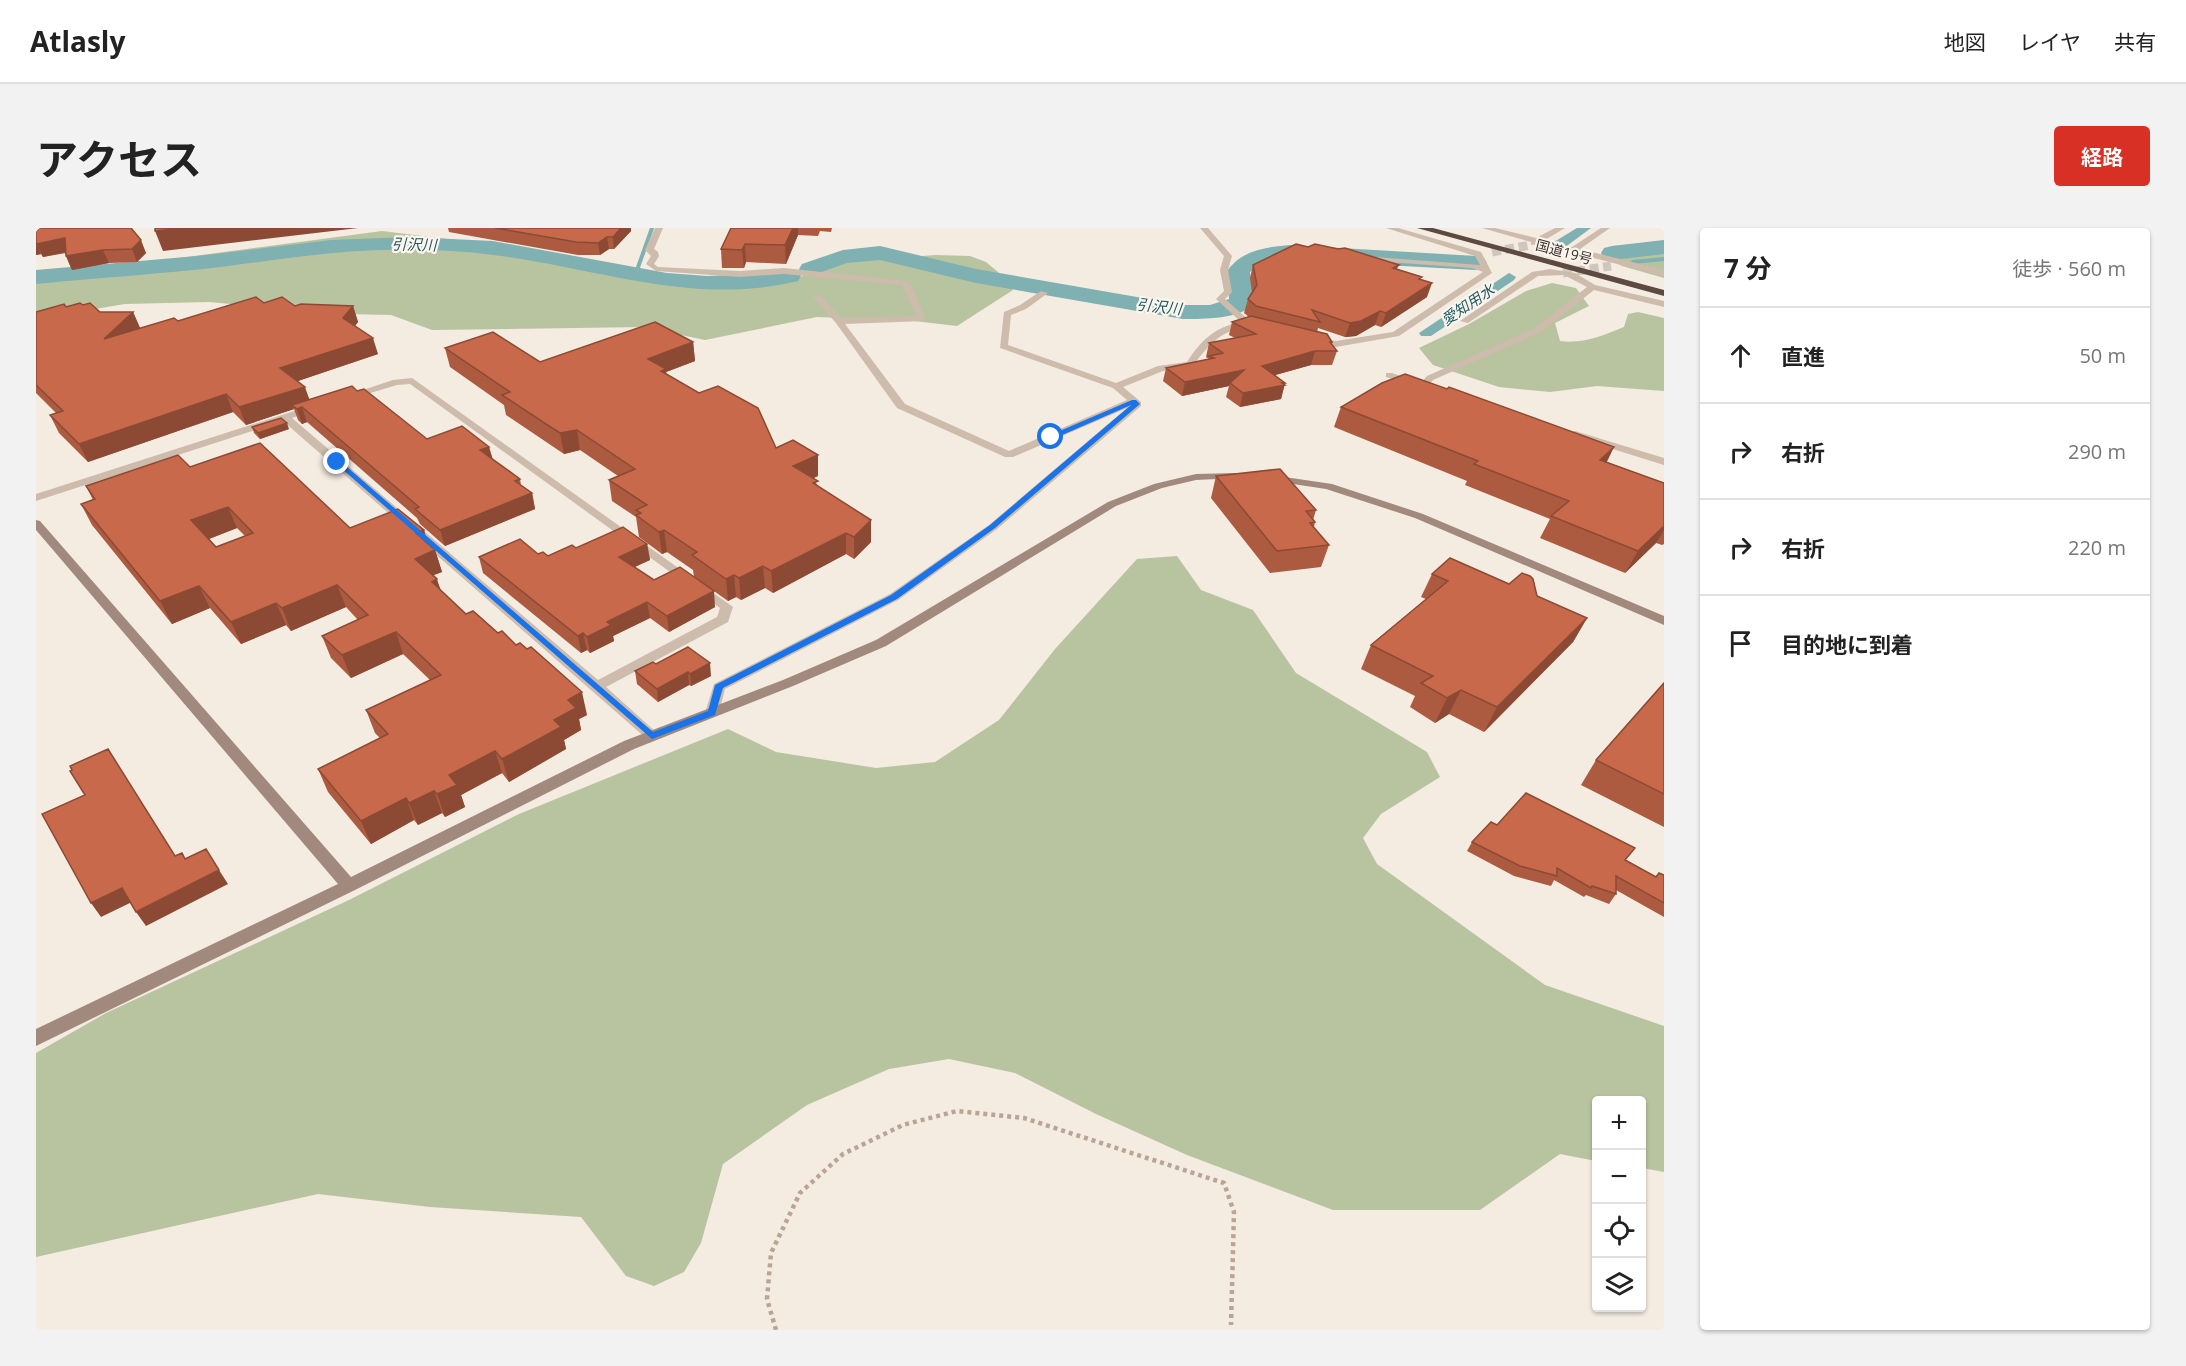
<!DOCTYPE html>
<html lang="ja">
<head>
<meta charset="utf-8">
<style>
	:root { --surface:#fff; --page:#f2f2f2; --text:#222; --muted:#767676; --line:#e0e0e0; --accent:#d93025 }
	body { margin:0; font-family:"Open Sans","Noto Sans JP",sans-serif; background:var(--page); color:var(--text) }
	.controls { position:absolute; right:18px; bottom:18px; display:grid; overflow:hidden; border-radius:6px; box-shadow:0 2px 4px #0004 }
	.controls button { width:54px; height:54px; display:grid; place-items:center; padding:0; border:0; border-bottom:2px solid var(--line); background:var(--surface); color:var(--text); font:30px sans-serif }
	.stop { position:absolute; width:18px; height:18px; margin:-14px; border:4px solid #1a73e8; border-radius:50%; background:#fff }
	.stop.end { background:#1a73e8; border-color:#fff; box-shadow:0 2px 6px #0008 }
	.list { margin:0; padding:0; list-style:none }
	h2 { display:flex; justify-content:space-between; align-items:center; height:78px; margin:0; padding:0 24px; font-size:26px }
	h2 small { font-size:20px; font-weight:400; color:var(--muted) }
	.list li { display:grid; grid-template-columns:39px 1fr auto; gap:18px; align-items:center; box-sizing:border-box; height:96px; padding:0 24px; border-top:2px solid var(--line) }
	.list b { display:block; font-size:22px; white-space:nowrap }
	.list em { font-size:20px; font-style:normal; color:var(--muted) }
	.icon { flex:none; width:33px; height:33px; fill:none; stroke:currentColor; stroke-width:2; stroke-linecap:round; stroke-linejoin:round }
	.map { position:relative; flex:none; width:1628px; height:1102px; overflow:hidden; border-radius:6px }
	header { display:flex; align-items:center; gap:36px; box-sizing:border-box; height:84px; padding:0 30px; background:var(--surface); border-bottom:2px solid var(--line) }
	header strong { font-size:28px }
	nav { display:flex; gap:33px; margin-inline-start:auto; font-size:21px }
	.intro { display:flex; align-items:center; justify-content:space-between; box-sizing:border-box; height:144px; padding:0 36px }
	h1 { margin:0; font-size:42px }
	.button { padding:15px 27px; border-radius:6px; background:var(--accent); color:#fff; font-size:21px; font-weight:700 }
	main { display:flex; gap:36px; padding:0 36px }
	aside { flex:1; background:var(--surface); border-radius:6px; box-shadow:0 2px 4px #0004 }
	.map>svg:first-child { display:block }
	.green { fill:#b8c4a0 }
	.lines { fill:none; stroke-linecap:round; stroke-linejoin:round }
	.stream { stroke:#7fb0b2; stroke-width:4 }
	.canal { fill:#7fb0b2; fill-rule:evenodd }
	.river { fill:#7fb0b2; fill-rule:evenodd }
	.street-tunnel { stroke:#cfc6bd; stroke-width:9; stroke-dasharray:9 4.5; stroke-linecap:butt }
	.path { stroke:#b9a596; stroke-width:4.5; stroke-dasharray:4 4; stroke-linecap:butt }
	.street { fill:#cdbbac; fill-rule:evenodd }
	.secondary { fill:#a18a7d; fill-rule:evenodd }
	.highway { fill:#5c4a42; fill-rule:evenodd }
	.wall { fill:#ac5a40; fill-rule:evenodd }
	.shaded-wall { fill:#8c4a34 }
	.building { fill:#c8694b; stroke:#8c4a34; stroke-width:1.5; fill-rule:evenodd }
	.route { fill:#1a73e8 }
	.labels { text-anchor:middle; stroke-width:4.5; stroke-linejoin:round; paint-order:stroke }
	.far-street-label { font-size:14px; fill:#3b302b; stroke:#fbf5ee }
	.far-water-label { font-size:15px; font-style:italic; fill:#1f5a5e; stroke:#fbf5ee }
</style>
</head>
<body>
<header>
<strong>Atlasly</strong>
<nav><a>地図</a><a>レイヤ</a><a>共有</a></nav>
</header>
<div class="intro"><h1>アクセス</h1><a class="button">経路</a></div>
<main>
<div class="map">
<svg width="1628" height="1102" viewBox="0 0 1628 1102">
	<rect width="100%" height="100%" fill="#f4ebe1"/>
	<path class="green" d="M346 3 452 16 556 43 646 58H703L761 50 808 34 899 27 934 28 950 34 968 49 977 62 921 98 878 93 781 89 669 112 607 99 396 102 355 87 309 86 173 74 89 76 35 85 0 94V49Z
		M1628 13V50L1586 38 1573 30 1578 18Z
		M1516 55 1540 60 1553 78 1519 95 1524 113C1547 116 1566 108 1588 99L1592 86 1602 84 1628 90V163L1561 158 1514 164 1463 159 1397 137 1383 120 1433 96 1490 63Z
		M1141 328 1165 362 1217 382 1260 445 1391 524 1404 549 1345 586 1327 610 1341 636 1509 757 1628 798V944L1606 940V872H1560V933L1524 926 1444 982H1297L1151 927 1060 886 979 845 913 831 853 841 771 877 687 936 665 1015 648 1044 618 1058 590 1048 545 989 394 979 282 966 0 1029V825L70 785 313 672 483 586 692 501 740 524 840 540 899 534 963 492 1019 421 1101 331Z"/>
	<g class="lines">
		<path class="stream" d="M1597 34 1628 31
			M600 45 616 0"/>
		<path class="canal" d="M1541 0H1555L1528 20H1518L1517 17 1518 14Z
			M1473 45 1480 49 1478 52 1395 108H1385L1383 105Z"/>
		<path class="river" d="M373 9 457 13 631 45 671 48 722 46 754 41 762 43 765 48 762 53C658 79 559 39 457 27 430 23 402 22 375 22 312 20 248 31 185 39 124 46 62 50 0 56V42L161 28 295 12Z
			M1628 12V26L1576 32 1568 30 1565 25 1568 20 1576 18Z
			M1254 17 1440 28 1448 30 1451 35 1448 40 1440 42 1237 31 1226 35 1214 44C1215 53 1218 64 1217 72 1214 92 1162 91 1147 91L940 55 844 32 811 35 774 48 766 46 763 41 766 36 807 22 844 18 940 41 1147 77H1174L1193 71 1192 42C1206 22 1231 19 1254 17Z"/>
		<path class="street-tunnel" d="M1456 24 1495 17
			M1527 45 1575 38"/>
		<path class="path" d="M740 1102 731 1071 735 1025 764 965 807 926 867 897 921 883 988 890 1188 955 1198 984 1195 1097"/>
		<path class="street" d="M619 0H627L618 21 622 24 623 28 618 36 622 39 704 43 748 40 871 53 876 58 889 91 888 93 809 96 869 176 973 223 1091 172 1077 160 964 120 968 84 984 77 1005 63 1012 65 990 81 975 87 972 117 1080 155 1122 138 1151 134C1165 112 1179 99 1205 94L1180 71 1188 63 1184 42 1188 28 1164 0H1172L1196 28 1192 42 1196 64 1189 71 1215 94 1229 99 1224 102C1193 94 1174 114 1157 138L1127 143 1087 159 1105 174V178L961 301 862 372 689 461 683 485 676 490 669 485 678 456 854 366 953 297 1091 180 977 229H969L861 180 800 95 777 69 784 67 805 90 880 88 866 57 748 46 704 49 620 43 610 36 615 28 609 22Z
			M1350 0H1362L1445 24 1456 45 1363 108 1300 119 1273 115 1271 113 1276 110 1300 113 1357 104 1447 44 1436 40 1323 32 1322 30 1326 28 1444 37 1439 28Z
			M1446 0H1459L1500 10 1519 0H1529L1509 12 1536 19 1565 0H1574L1544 21 1628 42V48L1503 16 1495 17V14Z
			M1514 41 1539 45 1559 57 1628 73V79L1558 62 1505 104 1397 152 1390 160H1384L1382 158 1391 148 1499 100 1551 59 1528 47 1502 48 1432 95 1424 93 1496 44Z
			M1350 145H1356L1384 155 1379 158 1350 149Z
			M376 150 697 379 692 394 570 459 621 505 623 508 621 511H611L247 193 0 273V266L277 177 281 178V182L256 190 562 452 681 389 684 380 374 156 361 157 311 172 306 169 357 152Z
			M1539 203 1628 230V237L1535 208V204Z"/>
		<path class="secondary" d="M1199 245 1205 248 1203 250 1160 252 1126 260 1080 278 850 418 757 458 598 521 319 662 0 818V801L302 656 0 302V292L4 293 315 649 588 513 747 452 840 412 1072 274 1118 256 1160 246Z
			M1235 247 1296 256 1387 286 1628 388V397L1379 290 1290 261 1231 252V248Z"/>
		<path class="highway" d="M1381 0H1397L1628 62V68Z"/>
	</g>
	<path class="wall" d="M0 0H95L110 25 101 34 73 35 36 42 30 28V25L7 29 5 26 0 27Z
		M412 0H595V3L578 21H573L564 27H542L413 4Z
		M695 0H796L795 4 784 3 782 8 762 7 750 36 710 34 708 40H686L685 21Z
		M1217 37H1363L1361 41 1385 52 1391 69 1345 99 1339 97 1320 108 1309 109 1282 100 1281 104 1296 114 1295 116 1301 123 1296 137H1275L1239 147 1249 155 1245 171 1204 179 1190 169 1193 158 1146 168 1127 153 1130 140 1173 131 1170 129 1173 115 1199 110 1193 107 1196 94 1213 89 1208 85 1212 71 1216 64 1214 50Z
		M228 75 259 78H317L322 94 319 98 342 126 262 153 274 172 321 163 391 211 453 219 457 232 484 251 485 257 496 265 499 281 409 318 384 296 381 290 271 194 266 196 262 192 258 181 210 197 197 184 52 234 23 205 14 187 20 185 0 165V84L30 79 64 84H97L104 100 103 101Z
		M657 114 659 133 630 144 631 147 782 248 777 250 782 258 835 314 818 331 810 326 737 365 729 360 705 372 700 369 692 373 658 349 657 342 631 324 626 326 603 309 600 289 576 273 573 252 582 248 544 222 528 226 470 187 468 177 414 139 409 120 504 134Z
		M1305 179 1571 234 1628 255V316L1626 317 1620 315 1589 345 1504 310 1514 291 1429 257 1431 253 1298 199Z
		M216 199 253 201 224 211 218 205Z
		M154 239 314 300 388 302 391 315 399 322 406 344 397 347 405 362 430 386 480 417 551 487 543 491 545 502 528 512 530 521 473 554 466 545 425 567 429 579 409 589 406 585 382 597 378 592 335 616 292 564 282 541 344 510 339 505 330 482 394 452 367 426 315 450 295 430 286 408 322 392 310 379 255 403 250 397 205 416 174 380 136 396 56 297 45 276 57 272 50 258ZM201 300 209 308 180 319 173 311Z
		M1180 248 1280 282 1277 292 1279 294 1278 299 1293 317 1285 339 1234 345 1175 270Z
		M611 316 614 332 598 339 618 352 679 379 633 404 614 390 577 408 578 413 554 425 551 422 545 425 447 345 443 329 512 328 540 320Z
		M1396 346 1501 368 1551 390 1537 414 1448 504 1413 486 1399 495 1374 479 1379 468 1325 441 1335 417 1390 371 1385 369Z
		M620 436 675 448 655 458 653 457 622 474 601 456 599 443Z
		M1628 455V599L1545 557 1560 532Z
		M1461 597 1590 632 1620 649 1628 647V689L1580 662V666L1573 676 1550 667 1548 669 1518 652 1515 658 1478 648 1431 623 1436 614Z"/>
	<path class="shaded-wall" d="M148 0H322L127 23 119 3Z
		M585 0H595V3L578 21 577 9Z
		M757 0H762V7L750 36 749 17Z
		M571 9 573 21 564 27 562 15Z
		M29 10 35 23 7 29 1 16Z
		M105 12 110 25 101 34 96 21Z
		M0 15 5 26 0 27Z
		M709 16 710 34 708 40 706 22Z
		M67 22 73 35 36 42 30 28Z
		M1396 55 1391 69 1345 99 1350 85Z
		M317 78 322 94 312 106 307 90Z
		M1344 83 1339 97 1320 108 1309 109 1314 95Z
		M97 84 104 100 76 128 68 111Z
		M337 110 342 126 250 157 244 140Z
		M657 114 659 133 630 144 632 161 612 131Z
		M1279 123 1275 137 1222 152 1226 138Z
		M1208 142 1194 155 1193 158 1146 168 1149 154Z
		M1249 155 1245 171 1204 179 1207 165Z
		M269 159 275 176 256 177 258 181 210 197 203 179Z
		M190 166 197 184 52 234 43 216Z
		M266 179 271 194 266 196 261 181Z
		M251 195 253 201 224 211 222 205Z
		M541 202 544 222 528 226 524 205Z
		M453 219 457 233 444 222Z
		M1578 219 1568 240 1564 232Z
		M782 227V248L758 259 757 238Z
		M496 265 499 281 409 318 404 302Z
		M192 279 201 300 165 314 155 292Z
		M835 292V314L818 331V309Z
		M1628 298V302L1620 315 1589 345 1602 323Z
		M388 302 394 324 399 322 406 344 385 352 379 331 380 305Z
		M628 302 631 324 626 326 623 304Z
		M810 305V326L737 365 735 343Z
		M611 316 614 332 586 345 583 329Z
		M727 338 729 360 705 372 703 350Z
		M698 347 700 369 692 373 690 351Z
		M401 351 408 373 396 354Z
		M301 357 310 379 255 403 246 380Z
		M163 358 174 380 136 396 124 373Z
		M678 363 679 379 633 404 631 388Z
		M611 374 614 390 577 408 578 413 554 425 551 409 571 394Z
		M240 375 250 397 205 416 195 394Z
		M1551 390 1537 414 1448 504 1461 479Z
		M360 404 367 426 315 450 306 427Z
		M547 405 551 422 545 425 542 408Z
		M674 435 675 448 655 458 654 446Z
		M652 444 653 457 622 474 621 461Z
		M1425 462 1413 486 1399 495 1411 470Z
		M546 464 551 487 543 491 545 502 528 512 530 521 473 554 466 531 518 492 532 472Z
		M459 523 466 545 425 567 429 579 409 589 401 566 413 547Z
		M398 563 406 585 382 597 373 575Z
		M370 570 378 592 335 616 325 593Z
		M183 642 192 656 110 698 100 684Z
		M86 660 96 674 65 689 55 675Z"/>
	<path class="building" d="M0 0H95L105 12 96 21 67 22 30 28 29 10 1 16 0 14Z
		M119 0H148L119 3Z
		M459 0H585L577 9H571L562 15 540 14Z
		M695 0H757L749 17 709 16 706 22 685 21Z
		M1260 16 1272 19 1279 16 1302 21 1309 20 1363 37 1357 40 1386 49 1383 51 1396 55 1350 85 1344 83 1325 93 1314 95 1276 82 1284 94 1220 78 1212 71 1221 57 1217 37Z
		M220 69 228 75 246 69 259 78 265 76 317 78 307 90 337 110 244 140 269 159 203 179 190 166 43 216 14 187 27 183 0 157V84L28 76 30 79 44 75 47 77 54 75 64 84H97L68 111 138 90 142 93Z
		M1215 88 1291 106 1296 114H1294L1301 123H1279L1226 138 1249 155H1246L1249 157 1207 165 1194 155 1208 142 1149 154 1130 140 1178 130 1173 128 1187 125 1173 115 1220 106 1196 94Z
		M619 94 657 114 612 131 630 141 625 143 663 165 682 158 722 180 740 220 757 212 782 227 757 238 782 253 777 255 835 292 818 309 810 305 735 343 727 338 703 350 698 347 690 351 656 327 661 324 628 302 623 304 600 287 605 285 600 282 611 277 573 252 599 241 541 202 524 205 513 198 466 167 474 164 409 120 457 104 504 134Z
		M1369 146 1411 161 1413 159 1578 219 1564 232 1628 255V298L1602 323 1515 288 1533 273 1438 236 1442 233 1305 179 1346 155Z
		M316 158 321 163 328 161 391 211 426 198 453 219 444 222 484 251 479 253 496 265 404 302 379 281 383 279 266 179 261 181 256 177Z
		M245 190 251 195 222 205 216 199Z
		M224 215 314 300 362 281 388 302 380 305 399 322 379 331 401 351 396 354 430 386 437 383 462 405 466 403 480 417 484 415 491 421 495 419 546 464 532 472 540 480 518 492 525 499 466 531 459 523 413 547 421 557 401 566 398 563 373 575 370 570 325 593 282 541 352 506 330 482 405 447 360 404 306 427 286 408 332 387 301 357 246 380 240 375 195 394 163 358 124 373 45 276 59 271 50 258 142 227 154 239ZM192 279 217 305 180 319 155 292Z
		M1244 241 1280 282 1270 283 1279 294 1274 295 1293 317 1241 323 1180 248Z
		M587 299 611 316 583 329 618 352 644 339 678 363 631 388 611 374 571 394 575 397 551 409 547 405 542 408 443 329 484 311 502 326 507 324 512 328 536 317 540 320Z
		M1414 330 1473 356 1486 345 1494 348 1497 351 1501 368 1551 390 1461 479 1425 462 1411 470 1385 455 1397 448 1335 417 1412 353 1396 346Z
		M652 419 674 435 654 446 652 444 621 461 599 443 617 434 620 436Z
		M1628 455V566L1560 532Z
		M72 521 139 628 146 625 149 631 170 621 183 642 100 684 86 660 55 675 6 586 49 567 34 543 36 542 34 538Z
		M1490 565 1599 620 1589 632 1620 649 1623 645 1628 647V675L1580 648V666L1556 658 1555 660 1521 640V648L1484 638 1436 614 1455 594 1461 597Z"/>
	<path class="route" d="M1096 172H1100L1104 176 959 300 861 371 687 460 679 487 616 511 298 234 304 233 617 504 672 483 679 457 855 367 954 297 1095 177 1017 211H1012V208Z"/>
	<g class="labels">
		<g class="far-street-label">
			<text transform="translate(1528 24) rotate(15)" y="5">国道19号</text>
		</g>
		<g class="far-water-label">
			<text transform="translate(378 17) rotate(1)" y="5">引沢川</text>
			<text transform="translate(1432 77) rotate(-34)" y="5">愛知用水</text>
			<text transform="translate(1123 79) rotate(6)" y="5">引沢川</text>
		</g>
	</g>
</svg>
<div class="controls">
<button>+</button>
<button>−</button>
<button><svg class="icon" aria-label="locate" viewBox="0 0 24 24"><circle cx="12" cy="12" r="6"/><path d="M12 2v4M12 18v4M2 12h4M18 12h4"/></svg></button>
<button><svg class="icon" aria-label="layers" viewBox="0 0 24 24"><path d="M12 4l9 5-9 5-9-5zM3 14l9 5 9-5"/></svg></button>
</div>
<div class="stop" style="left:1015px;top:209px"></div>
<div class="stop end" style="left:301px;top:234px"></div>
</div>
<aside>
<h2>7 分<small>徒歩 · 560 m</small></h2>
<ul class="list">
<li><svg class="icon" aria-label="ahead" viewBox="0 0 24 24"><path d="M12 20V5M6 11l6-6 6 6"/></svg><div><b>直進</b></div><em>50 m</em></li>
<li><svg class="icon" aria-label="right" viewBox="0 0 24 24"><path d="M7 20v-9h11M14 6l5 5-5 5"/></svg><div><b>右折</b></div><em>290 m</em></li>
<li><svg class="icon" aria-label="right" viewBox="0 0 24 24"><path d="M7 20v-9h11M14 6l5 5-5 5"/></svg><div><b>右折</b></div><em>220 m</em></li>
<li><svg class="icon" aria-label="arrive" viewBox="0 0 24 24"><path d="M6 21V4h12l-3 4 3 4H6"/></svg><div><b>目的地に到着</b></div></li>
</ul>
</aside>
</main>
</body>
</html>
